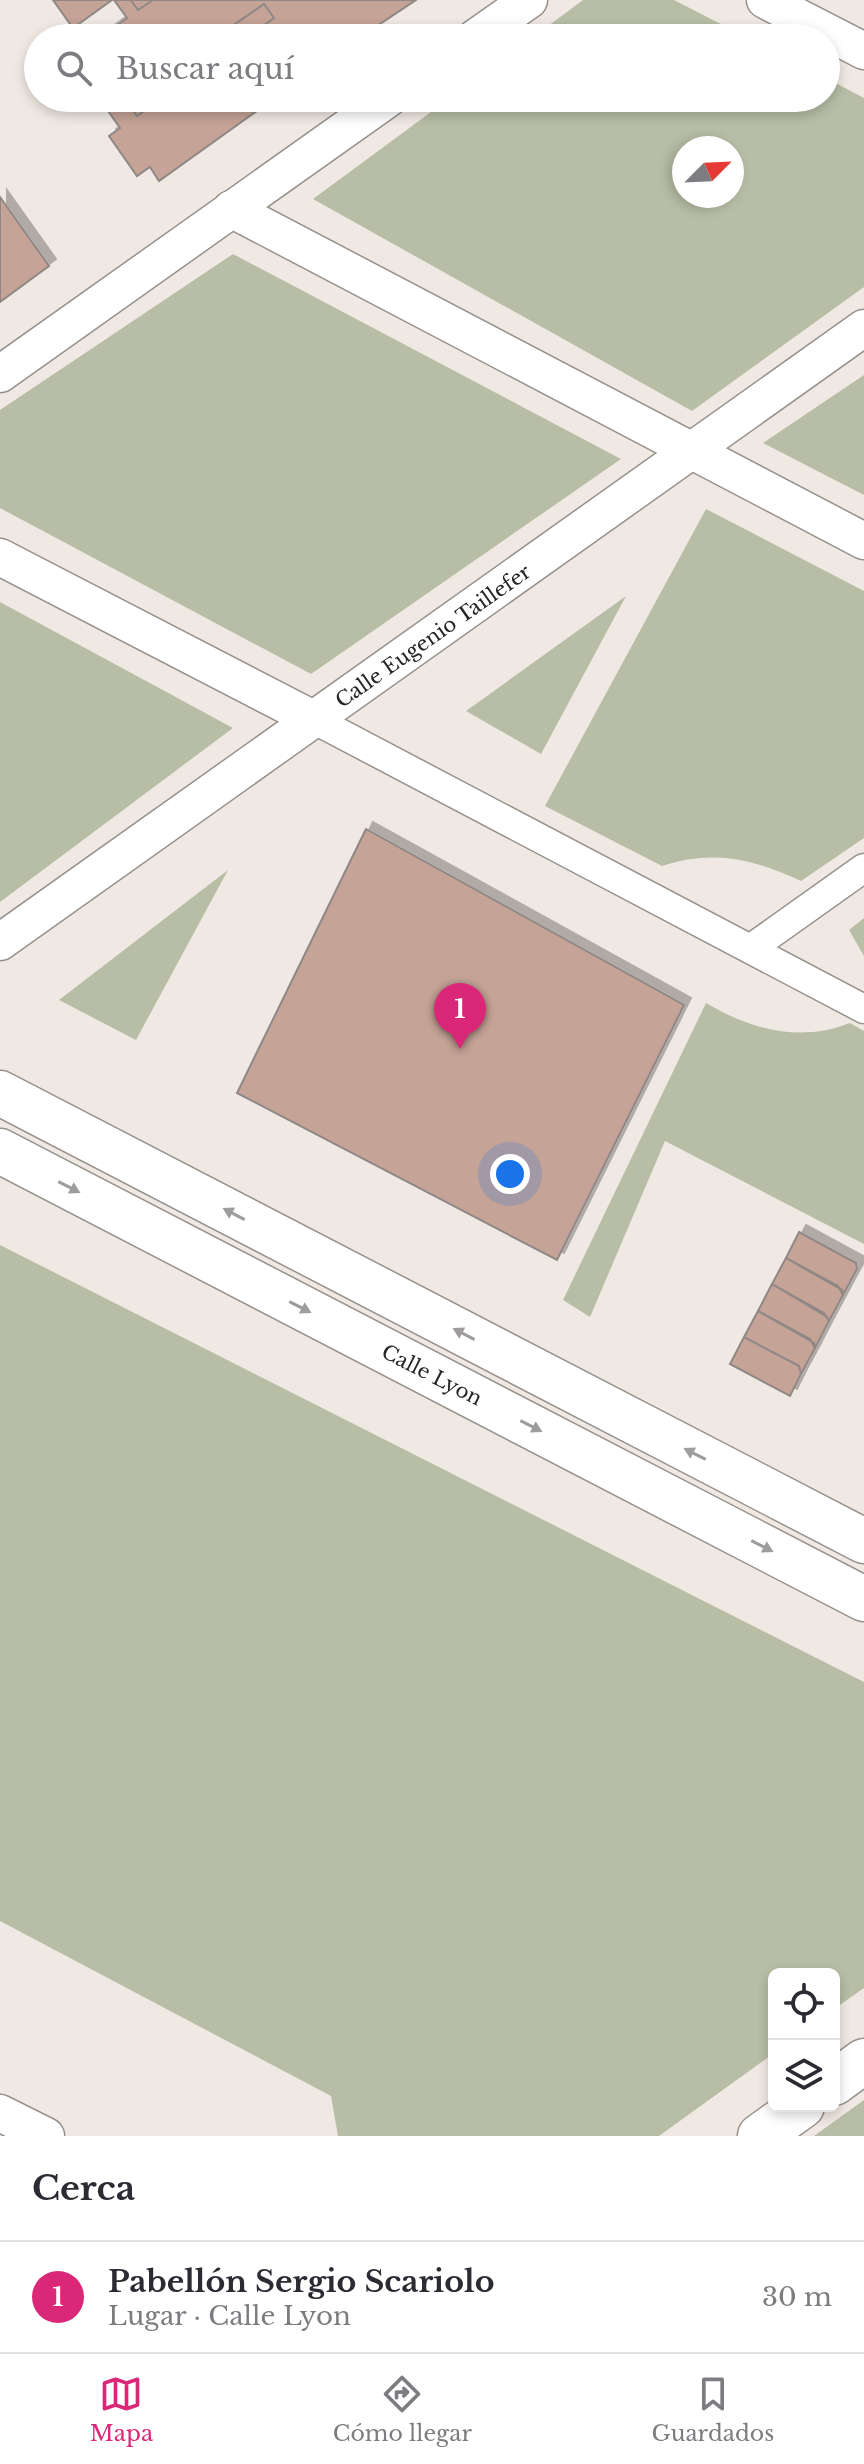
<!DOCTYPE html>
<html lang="es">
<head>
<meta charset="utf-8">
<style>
	:root { --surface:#fff; --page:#f2f2f3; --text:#2b2b33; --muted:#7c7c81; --line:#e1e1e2; --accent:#db2777 }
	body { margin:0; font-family:"Libre Baskerville",serif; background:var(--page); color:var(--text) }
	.controls { position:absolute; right:24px; bottom:24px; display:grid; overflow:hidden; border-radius:12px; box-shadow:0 4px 12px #0003 }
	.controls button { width:72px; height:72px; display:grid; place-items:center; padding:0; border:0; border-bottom:2px solid var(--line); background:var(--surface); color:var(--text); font:40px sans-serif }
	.compass { position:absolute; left:672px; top:136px; width:72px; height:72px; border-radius:50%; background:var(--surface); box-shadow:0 4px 12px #0003; rotate:66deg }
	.you { position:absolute; left:510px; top:1174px; width:28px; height:28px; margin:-20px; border:6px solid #fff; border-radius:50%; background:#1a73e8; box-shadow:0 0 0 12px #1a73e833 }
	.badge { display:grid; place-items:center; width:52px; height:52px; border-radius:50%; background:var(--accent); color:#fff; font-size:26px; font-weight:700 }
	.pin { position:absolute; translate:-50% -66px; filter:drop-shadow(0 2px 4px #0008) }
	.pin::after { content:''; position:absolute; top:42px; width:28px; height:24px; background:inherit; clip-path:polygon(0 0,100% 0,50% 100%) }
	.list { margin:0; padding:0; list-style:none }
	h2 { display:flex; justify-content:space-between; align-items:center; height:104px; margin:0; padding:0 32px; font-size:34px }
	h2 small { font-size:26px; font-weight:400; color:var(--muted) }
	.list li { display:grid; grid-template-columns:52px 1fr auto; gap:24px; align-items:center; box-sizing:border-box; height:112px; padding:0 32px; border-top:2px solid var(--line) }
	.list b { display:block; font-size:30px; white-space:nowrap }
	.list p { margin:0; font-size:26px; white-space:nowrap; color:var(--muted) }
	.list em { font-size:26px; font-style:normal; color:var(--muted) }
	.icon { flex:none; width:44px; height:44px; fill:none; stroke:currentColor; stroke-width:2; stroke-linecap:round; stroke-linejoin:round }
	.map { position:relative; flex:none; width:864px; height:2136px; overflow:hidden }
	.search { position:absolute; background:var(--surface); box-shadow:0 4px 12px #0003; left:24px; right:24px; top:24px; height:88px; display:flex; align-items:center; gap:20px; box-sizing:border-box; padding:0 28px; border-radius:44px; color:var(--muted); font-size:30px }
	.sheet { height:216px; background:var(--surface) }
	nav { display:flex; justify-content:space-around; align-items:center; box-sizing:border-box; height:112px; border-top:2px solid var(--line); background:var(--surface); font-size:22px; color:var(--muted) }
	nav a { display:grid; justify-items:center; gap:4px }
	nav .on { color:var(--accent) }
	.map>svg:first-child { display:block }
	.green { fill:#b7bea5; fill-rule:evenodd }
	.building { fill:#c5a397; stroke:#908885; stroke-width:2; filter:url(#shadow) }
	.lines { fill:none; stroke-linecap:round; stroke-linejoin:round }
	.pedestrian-casing { stroke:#97918c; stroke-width:31 }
	.minor-casing { stroke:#97918c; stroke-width:39 }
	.tertiary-casing { stroke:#97918c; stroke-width:47 }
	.pedestrian { stroke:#fff; stroke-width:28 }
	.minor { stroke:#fff; stroke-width:36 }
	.tertiary { stroke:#fff; stroke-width:44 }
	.oneway { fill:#9e9c9c }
	.labels { text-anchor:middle; stroke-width:8; stroke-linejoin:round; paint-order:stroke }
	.street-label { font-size:20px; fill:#272422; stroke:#fff }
</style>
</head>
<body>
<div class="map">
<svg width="864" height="2136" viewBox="0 0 864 2136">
	<defs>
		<filter id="shadow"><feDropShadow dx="7" dy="-7" stdDeviation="0" flood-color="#0004"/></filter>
	</defs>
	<rect width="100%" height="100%" fill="#f0e9e3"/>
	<path class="green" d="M583 0H674L748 38H532Z
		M826 78 864 98V287L692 411 313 199 450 98H826ZM684 148H732V196H684Z
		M233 254 621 459 311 674 0 508V410Z
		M864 375V495L763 443Z
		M706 509 864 591V838L801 881C754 859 713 849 662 866L545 806Z
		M626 596 541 754 466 711Z
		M0 602 233 728 0 902Z
		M228 870 136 1040 59 1000Z
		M864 918V956L849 930Z
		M706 1003C750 1029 800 1043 850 1023L864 1031V1244L665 1141 590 1317 563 1300Z
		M0 1245 864 1682V1988L834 2009V1974H774V2053L659 2136H338L331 2096 0 1921Z
		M864 2100V2136H814Z"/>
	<path class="building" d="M53 0H112L73 28Z
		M114 0H131L138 10 153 0H416L359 38H246L274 18 264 4 215 38H99L127 18Z
		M131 0H153L138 10Z
		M264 4 274 18 246 38H215Z
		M99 98H130L126 101 137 116 162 98H275L159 181 150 167 137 176 109 136 120 128Z
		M130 98H162L137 116 126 101Z
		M0 197 49 266 0 302Z
		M366 829 684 1005 557 1260 237 1093Z
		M799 1232 856 1263 857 1269 843 1295 838 1286 786 1258Z
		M786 1258 842 1290 843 1295 829 1321 824 1313 772 1284Z
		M772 1284 827 1317 829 1321 815 1348 810 1339 758 1311Z
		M758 1311 814 1343 815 1348 801 1374 799 1366 744 1337Z
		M744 1337 799 1366 801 1374 790 1396 730 1364Z"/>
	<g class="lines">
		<defs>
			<path id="pedestrian" d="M315 720 864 1009
				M750 949 864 868"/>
			<path id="minor" d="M765 0 864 51
				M475 38 529 0
				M231 209 864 541
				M0 374 389 98
				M0 557 315 720
				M0 942 864 328
				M0 2113 46 2136"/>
			<path id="tertiary" d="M0 1093 864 1541
				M0 1151 864 1599
				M834 2083 864 2061
				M760 2136 802 2106"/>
		</defs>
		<use href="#pedestrian" class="pedestrian-casing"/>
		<use href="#minor" class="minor-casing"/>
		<use href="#tertiary" class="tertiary-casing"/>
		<use href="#pedestrian" class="pedestrian"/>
		<use href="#minor" class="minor"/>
		<use href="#tertiary" class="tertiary"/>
	</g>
	<defs><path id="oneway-solid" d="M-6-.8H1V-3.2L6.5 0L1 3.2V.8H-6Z" transform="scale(2)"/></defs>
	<g class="oneway">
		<use href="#oneway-solid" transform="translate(69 1187) rotate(27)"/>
		<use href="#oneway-solid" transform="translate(234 1214) rotate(-152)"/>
		<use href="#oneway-solid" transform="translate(300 1307) rotate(27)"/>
		<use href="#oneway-solid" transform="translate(464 1334) rotate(-152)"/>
		<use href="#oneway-solid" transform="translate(531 1426) rotate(27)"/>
		<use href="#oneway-solid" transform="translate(695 1454) rotate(-153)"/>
		<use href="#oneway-solid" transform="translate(762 1546) rotate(27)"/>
	</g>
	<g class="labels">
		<g class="street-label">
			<text transform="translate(433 636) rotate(-35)" y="7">Calle Eugenio Taillefer</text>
			<text transform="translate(432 1375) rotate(27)" y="7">Calle Lyon</text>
		</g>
	</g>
</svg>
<div class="controls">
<button><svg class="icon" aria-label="locate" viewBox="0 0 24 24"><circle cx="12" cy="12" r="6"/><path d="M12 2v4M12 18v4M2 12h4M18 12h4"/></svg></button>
<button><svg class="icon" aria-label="layers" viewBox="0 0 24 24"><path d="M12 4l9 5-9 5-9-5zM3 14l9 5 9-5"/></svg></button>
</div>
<svg class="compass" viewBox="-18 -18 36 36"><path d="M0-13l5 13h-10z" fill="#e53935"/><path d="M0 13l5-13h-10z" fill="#7c7c81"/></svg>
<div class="you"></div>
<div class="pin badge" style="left:460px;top:1049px">1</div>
<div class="search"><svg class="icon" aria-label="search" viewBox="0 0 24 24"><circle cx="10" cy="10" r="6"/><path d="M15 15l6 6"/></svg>Buscar aquí</div>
</div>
<section class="sheet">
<h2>Cerca<small></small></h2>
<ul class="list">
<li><span class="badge">1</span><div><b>Pabellón Sergio Scariolo</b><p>Lugar · Calle Lyon</p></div><em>30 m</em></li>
</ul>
</section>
<nav>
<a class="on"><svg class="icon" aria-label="map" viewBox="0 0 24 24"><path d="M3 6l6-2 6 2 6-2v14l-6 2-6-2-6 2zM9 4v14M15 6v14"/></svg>Mapa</a>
<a><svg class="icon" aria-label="directions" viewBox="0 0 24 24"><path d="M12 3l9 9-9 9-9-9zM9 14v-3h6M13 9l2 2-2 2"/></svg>Cómo llegar</a>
<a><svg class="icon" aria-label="saved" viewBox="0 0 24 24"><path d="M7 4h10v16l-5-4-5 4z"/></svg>Guardados</a>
</nav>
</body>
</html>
